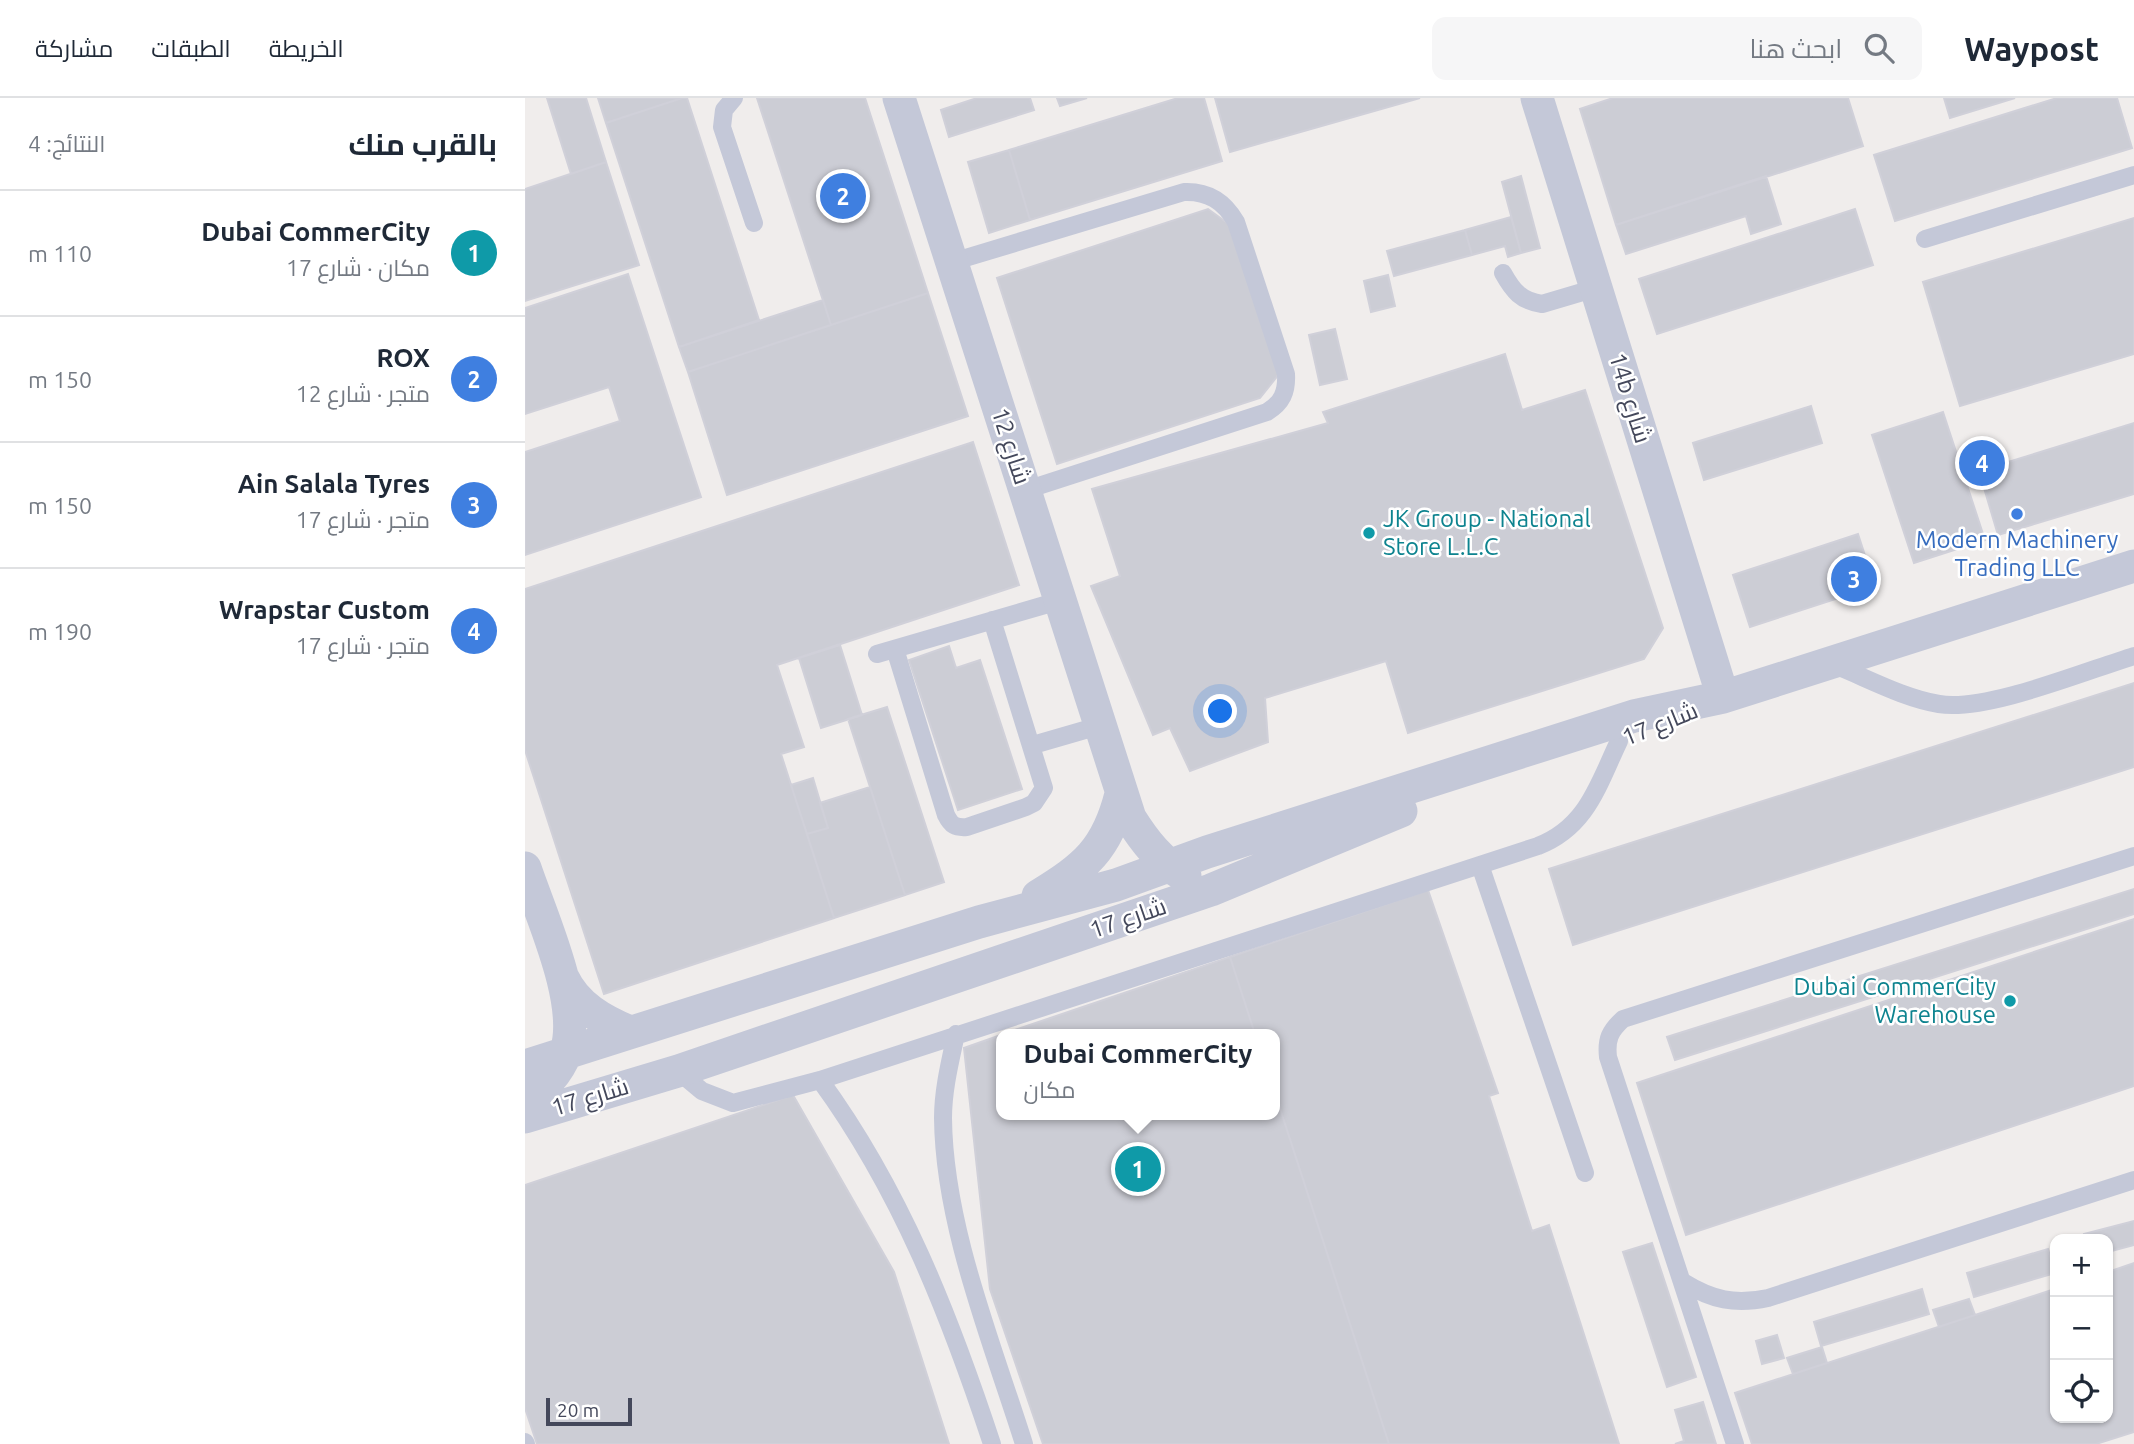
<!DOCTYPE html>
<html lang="ar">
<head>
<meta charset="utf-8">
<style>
	:root { --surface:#fff; --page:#f6f6f7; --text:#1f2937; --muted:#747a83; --line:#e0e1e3; --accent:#0c21ea }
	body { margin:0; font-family:Ubuntu,Cairo,sans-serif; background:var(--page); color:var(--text); direction:rtl }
	.controls { position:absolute; right:21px; bottom:21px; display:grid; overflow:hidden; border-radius:14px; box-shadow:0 2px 5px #0004 }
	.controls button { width:63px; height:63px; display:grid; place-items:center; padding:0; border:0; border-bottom:2px solid var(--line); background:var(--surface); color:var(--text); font:35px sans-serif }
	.scale { position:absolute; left:21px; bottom:18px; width:86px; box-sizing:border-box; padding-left:7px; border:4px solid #44485b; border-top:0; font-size:19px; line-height:24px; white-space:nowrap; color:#44485b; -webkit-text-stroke:5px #fff; paint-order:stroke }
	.you { position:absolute; left:696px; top:614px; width:24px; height:24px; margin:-18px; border:5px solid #fff; border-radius:50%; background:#1a73e8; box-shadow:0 0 0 10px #1a73e833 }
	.badge { display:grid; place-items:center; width:46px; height:46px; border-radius:50%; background:var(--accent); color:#fff; font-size:23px; font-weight:700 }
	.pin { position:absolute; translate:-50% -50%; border:4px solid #fff; box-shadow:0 2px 7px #0006 }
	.popup { position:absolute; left:471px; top:931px; width:284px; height:91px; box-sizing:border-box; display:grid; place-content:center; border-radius:14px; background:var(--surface); filter:drop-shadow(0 2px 5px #0005); font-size:23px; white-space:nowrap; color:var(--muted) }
	.popup b { font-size:26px; color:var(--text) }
	.popup::after { content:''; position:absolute; left:50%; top:100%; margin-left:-14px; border:14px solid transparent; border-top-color:var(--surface) }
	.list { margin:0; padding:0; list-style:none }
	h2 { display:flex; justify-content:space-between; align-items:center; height:91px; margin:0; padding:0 28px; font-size:30px }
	h2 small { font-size:23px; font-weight:400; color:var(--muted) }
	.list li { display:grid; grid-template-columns:46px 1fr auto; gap:21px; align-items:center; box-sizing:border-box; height:126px; padding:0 28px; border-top:2px solid var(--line) }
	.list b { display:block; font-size:26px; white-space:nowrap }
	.list p { margin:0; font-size:23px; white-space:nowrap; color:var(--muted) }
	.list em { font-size:23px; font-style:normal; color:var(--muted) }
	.icon { flex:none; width:38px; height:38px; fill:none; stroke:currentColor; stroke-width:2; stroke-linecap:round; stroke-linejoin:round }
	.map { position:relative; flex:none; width:1609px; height:1346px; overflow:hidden; direction:ltr }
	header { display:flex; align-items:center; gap:42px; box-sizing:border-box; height:98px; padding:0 35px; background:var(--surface); border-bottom:2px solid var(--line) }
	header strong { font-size:33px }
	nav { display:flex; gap:38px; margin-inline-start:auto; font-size:24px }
	.search { width:490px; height:63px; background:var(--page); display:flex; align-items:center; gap:18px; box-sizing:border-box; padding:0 24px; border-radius:14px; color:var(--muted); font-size:26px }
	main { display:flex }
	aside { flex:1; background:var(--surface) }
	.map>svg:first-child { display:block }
	.building { fill:#cccdd5; stroke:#d0d0d9; stroke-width:2 }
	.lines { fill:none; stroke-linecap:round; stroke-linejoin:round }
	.lane { stroke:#c4c8d8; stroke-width:18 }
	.street { stroke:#c4c8d8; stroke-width:33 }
	.shop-dot { fill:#3f7fe0; stroke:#fff; stroke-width:2.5 }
	.culture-dot { fill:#0f9aa8; stroke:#fff; stroke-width:2.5 }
	.labels { text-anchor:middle; stroke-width:5; stroke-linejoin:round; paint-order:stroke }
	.street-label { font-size:24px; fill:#44485b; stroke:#fff }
	.culture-label { font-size:24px; fill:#0d838f; stroke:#fff; text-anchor:start }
	.shop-label { font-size:24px; fill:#366cbe; stroke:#fff }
</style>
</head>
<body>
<header>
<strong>Waypost</strong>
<div class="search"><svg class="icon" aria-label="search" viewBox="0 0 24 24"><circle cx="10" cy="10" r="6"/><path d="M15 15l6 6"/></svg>ابحث هنا</div>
<nav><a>الخريطة</a><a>الطبقات</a><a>مشاركة</a></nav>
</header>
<main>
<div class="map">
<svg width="1609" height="1346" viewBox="0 0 1609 1346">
	<rect width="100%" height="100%" fill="#f0edec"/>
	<path class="building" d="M22 0H61L81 64 46 76Z
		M73 0H157L81 25Z
		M157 0H162L234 222 154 249 81 25Z
		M232 0H340L403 195 306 227Z
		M452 0H505L509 12 424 39 416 12Z
		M532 0H562L535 8Z
		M653 0H679L697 63 505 122 484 52Z
		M690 0H895L705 54Z
		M1088 0H1323L1338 48 1091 127 1055 11Z
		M1419 0H1490L1425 20Z
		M1532 0H1592L1607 50 1370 123 1349 57Z
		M484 52 505 122 464 135 443 64Z
		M81 64 114 167 0 203V91Z
		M996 78 1015 150 996 155 977 84Z
		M1241 78 1256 126 1226 136 1221 118 1101 156 1091 127Z
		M683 111 708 129 754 276 735 300 532 366 472 180Z
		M1330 111 1348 167 1132 236 1114 181Z
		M986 119 996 155 983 159 980 148 947 157 940 132Z
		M1609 120V256L1435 308 1398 184Z
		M940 132 947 157 869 178 862 153Z
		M103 176 176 399 0 457V354L95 323 84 289 0 316V210Z
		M863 177 870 208 846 214 839 183Z
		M403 195 443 318 202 397 163 274Z
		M298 202 306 227 163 274 154 249Z
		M810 231 822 281 795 287 784 237Z
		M980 256 997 312 1060 292 1138 530 1119 561 883 635 861 563 740 600 743 644 665 673 645 630 628 637 566 488 595 478 567 391 803 325 798 314Z
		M1286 308 1297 345 1179 382 1168 345Z
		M1418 314 1460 442 1389 465 1347 337Z
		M1609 325V396L1473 437 1454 373Z
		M448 344 494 487 252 567 279 649 256 656 309 820 79 896 0 652V491Z
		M1333 436 1350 488 1225 529 1208 477Z
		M315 547 337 617 296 630 274 560Z
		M424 548 431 570 455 562 497 691 433 712 384 562Z
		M1609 585V669L1048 847 1024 771Z
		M362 609 419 784 380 797 323 621Z
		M288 680 303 730 282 736 266 687Z
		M345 689 380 797 309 820 282 736 303 730 295 705Z
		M1609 791V816L1150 962 1142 939Z
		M903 792 973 995 964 998 1007 1133 1024 1127 1094 1346H864L750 995V936H730L705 859Z
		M1609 821V988L1161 1137 1112 985Z
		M705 859 730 936H478Z
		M476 937V1017H750V995L864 1346H518L465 1191 439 950Z
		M268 997 369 1174 424 1346H12L0 1310V1087Z
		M1609 1123V1147L1583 1154V1141H1560L1559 1136Z
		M1127 1145 1171 1279 1142 1289 1098 1154Z
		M1523 1151 1530 1175 1449 1199 1442 1175Z
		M1609 1165V1334L1571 1346H1227L1210 1295 1530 1191V1320H1583V1174Z
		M1397 1191 1404 1216 1296 1248 1289 1224Z
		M1444 1201 1450 1217 1414 1229 1408 1212Z
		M1252 1237 1259 1260 1237 1266 1231 1243Z
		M1297 1249 1302 1265 1268 1276 1262 1260Z
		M1178 1304 1191 1346H1150L1159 1343 1150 1312Z"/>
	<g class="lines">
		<path class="lane" d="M209 0 199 12 197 29 229 125
			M1400 141 1609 77
			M427 164 659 94C683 93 699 103 711 124L761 276C762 294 757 305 742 314L501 392
			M978 175C988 193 996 203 1017 206L1071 190
			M370 551 421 717C426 727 430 730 442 729L501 709 509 705 519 690 467 522
			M352 556 537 502
			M1309 567C1342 580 1378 600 1414 606 1461 614 1560 573 1609 558
			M508 647 577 627
			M955 767 1060 1075
			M431 936C425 964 418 992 418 1020 419 1128 467 1244 499 1346
			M153 973 177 993 208 1005 295 982 1013 748C1062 729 1073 687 1094 643
			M295 982C376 1093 424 1216 467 1346
			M1158 1184C1187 1202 1210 1207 1243 1200L1609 1082
			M0 1344 1 1346
			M1210 1346 1083 959C1081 941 1085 933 1098 921L1609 758"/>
		<path class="street" d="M374 0 605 720C620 744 635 763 660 778
			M1012 0 1198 599
			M0 770C16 818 57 905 41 954 33 976 17 991 0 1004
			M513 798C560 769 582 752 596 696
			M38 880C51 908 78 923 105 934
			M0 968 454 824 591 787 682 754 1109 618 1198 599 1609 468
			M0 1019 153 973 686 792 876 713"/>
	</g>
	<circle class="shop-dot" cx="1492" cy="416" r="7"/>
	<g class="culture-dot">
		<circle cx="844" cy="435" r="7"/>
		<circle cx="1485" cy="903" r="7"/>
	</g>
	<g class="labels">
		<g class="street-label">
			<text transform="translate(1105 300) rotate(73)" y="8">14b شارع</text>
			<text transform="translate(486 348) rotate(72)" y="8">شارع 12</text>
			<text transform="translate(1135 626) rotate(-22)" y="8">شارع 17</text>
			<text transform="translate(603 820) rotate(-19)" y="8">شارع 17</text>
			<text transform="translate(65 999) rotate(-17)" y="8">شارع 17</text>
		</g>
		<g class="culture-label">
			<text x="858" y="429">JK Group - National<tspan x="858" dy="28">Store L.L.C</tspan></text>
			<text x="1471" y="897" text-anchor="end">Dubai CommerCity<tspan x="1471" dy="28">Warehouse</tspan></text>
		</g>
		<g class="shop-label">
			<text x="1492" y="450">Modern Machinery<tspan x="1492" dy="28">Trading LLC</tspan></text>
		</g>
	</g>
</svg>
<div class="controls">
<button>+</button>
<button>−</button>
<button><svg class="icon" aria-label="locate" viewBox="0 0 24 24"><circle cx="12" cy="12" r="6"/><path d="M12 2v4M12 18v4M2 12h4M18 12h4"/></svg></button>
</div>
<div class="scale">20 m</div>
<div class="you"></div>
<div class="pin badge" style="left:613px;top:1071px;background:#0f9aa8">1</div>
<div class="popup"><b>Dubai CommerCity</b>مكان</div>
<div class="pin badge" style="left:318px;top:98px;background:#3f7fe0">2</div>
<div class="pin badge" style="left:1329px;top:481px;background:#3f7fe0">3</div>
<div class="pin badge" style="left:1457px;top:365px;background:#3f7fe0">4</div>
</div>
<aside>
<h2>بالقرب منك<small>النتائج: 4</small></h2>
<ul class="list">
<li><span class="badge" style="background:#0f9aa8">1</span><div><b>Dubai CommerCity</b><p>مكان · شارع 17</p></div><em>110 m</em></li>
<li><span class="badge" style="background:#3f7fe0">2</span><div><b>ROX</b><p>متجر · شارع 12</p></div><em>150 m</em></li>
<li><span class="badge" style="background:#3f7fe0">3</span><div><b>Ain Salala Tyres</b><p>متجر · شارع 17</p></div><em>150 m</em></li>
<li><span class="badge" style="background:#3f7fe0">4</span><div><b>Wrapstar Custom</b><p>متجر · شارع 17</p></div><em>190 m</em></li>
</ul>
</aside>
</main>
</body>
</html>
